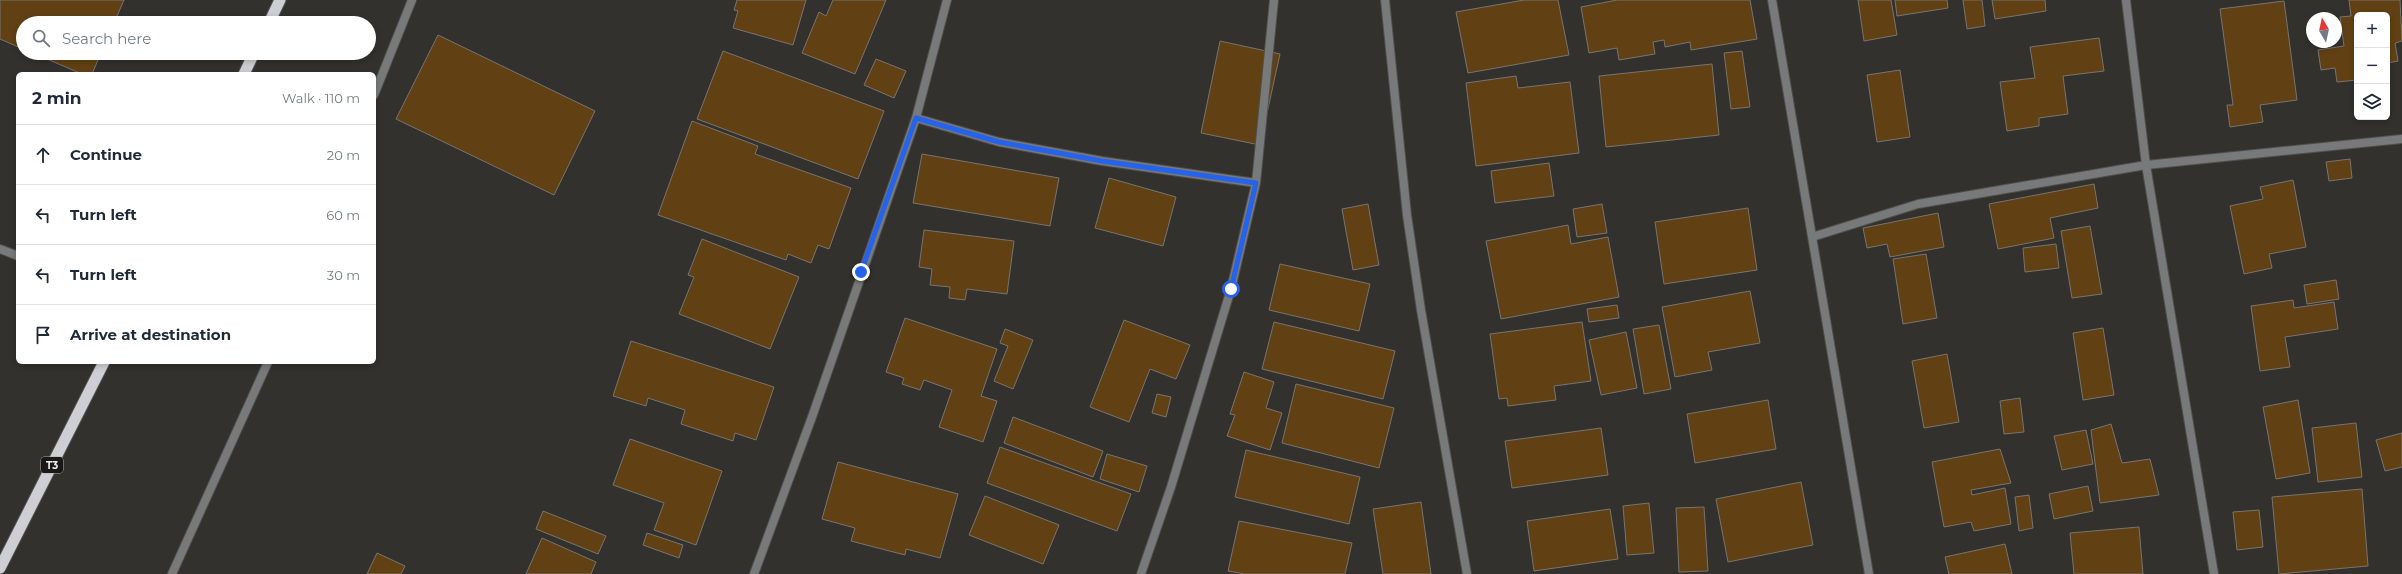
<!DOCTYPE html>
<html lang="en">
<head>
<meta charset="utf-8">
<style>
	:root { --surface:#fff; --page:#f2f2f3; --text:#1f2937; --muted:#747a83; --line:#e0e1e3 }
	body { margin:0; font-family:Montserrat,sans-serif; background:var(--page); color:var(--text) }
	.controls { position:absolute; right:12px; top:12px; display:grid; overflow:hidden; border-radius:6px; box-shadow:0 2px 6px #0003 }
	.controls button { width:36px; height:36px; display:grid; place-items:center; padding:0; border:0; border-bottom:1px solid var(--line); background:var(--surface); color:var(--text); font:20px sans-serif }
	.compass { position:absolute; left:2306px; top:12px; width:36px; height:36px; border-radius:50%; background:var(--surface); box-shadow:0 2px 6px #0003; rotate:351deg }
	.stop { position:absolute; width:12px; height:12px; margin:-9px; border:3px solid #2563eb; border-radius:50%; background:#fff }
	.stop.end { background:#2563eb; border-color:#fff; box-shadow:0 1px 4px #0008 }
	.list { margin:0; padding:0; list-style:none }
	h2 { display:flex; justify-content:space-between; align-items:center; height:52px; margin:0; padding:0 16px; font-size:17px }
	h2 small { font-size:13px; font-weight:400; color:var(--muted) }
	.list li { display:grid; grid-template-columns:26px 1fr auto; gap:12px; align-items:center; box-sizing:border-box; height:60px; padding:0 16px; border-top:1px solid var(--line) }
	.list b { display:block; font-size:15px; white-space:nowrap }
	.list em { font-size:13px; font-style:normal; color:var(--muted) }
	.icon { flex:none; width:22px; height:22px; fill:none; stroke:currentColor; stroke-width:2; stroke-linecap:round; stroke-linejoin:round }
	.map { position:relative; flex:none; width:2402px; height:574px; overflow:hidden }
	.search { position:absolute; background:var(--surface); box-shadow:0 2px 6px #0003; left:16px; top:16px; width:360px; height:44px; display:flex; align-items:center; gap:10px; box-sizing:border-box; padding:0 14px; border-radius:22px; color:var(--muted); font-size:15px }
	.panel { position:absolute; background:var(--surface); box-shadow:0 2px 6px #0003; left:16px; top:72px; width:360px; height:292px; border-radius:6px }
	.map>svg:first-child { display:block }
	.building { fill:#614113; stroke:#777470 }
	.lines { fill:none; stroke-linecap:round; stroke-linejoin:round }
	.minor-casing { stroke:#514f4c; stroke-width:10 }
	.trunk-casing { stroke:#514f4c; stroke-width:13 }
	.minor { stroke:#78797b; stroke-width:8 }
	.trunk { stroke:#cdcfd4; stroke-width:11 }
	.route { stroke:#2563eb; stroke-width:5 }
	.labels { text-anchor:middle; stroke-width:3; stroke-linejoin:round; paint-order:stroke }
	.shield { fill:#1a1917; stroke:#afaeac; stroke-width:1 }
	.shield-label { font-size:10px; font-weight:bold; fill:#efeeec }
</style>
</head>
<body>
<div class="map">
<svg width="2402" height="574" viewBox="0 0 2402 574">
	<rect width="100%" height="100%" fill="#33312d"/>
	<path class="building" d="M0 0H124L114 23H23V49L0 39Z
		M737 0H806L793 45 733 28 738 11 734 10Z
		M833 0H886L855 74 802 53 819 12 826 16Z
		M1524 0H1558L1569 55 1468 73 1456 12Z
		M1750 0 1757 39 1691 50 1690 42 1665 47 1664 40 1653 42 1655 54 1619 60 1617 48 1589 53 1581 7 1617 0Z
		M1858 0H1891L1897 35 1864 41Z
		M1895 0H1947L1948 8 1897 16Z
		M1963 0H1982L1985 26 1967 29Z
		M1992 0H2045L2046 11 1995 19Z
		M2349 0H2400L2402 41 2395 43 2398 61 2387 63V15H2357V80L2337 82 2335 68 2321 70 2318 50 2344 46 2340 17 2351 16Z
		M2284 1 2297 100 2260 105 2263 122 2230 127 2227 105H2233L2220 9Z
		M438 35 595 111 554 195 396 119Z
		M2099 38 2104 71 2063 76 2068 114 2039 118V126L2007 131 2000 82 2035 78 2030 47Z
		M1220 41 1280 54 1260 145 1201 133Z
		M723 51 884 111 858 179 697 119Z
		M1742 51 1750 107 1731 109 1724 53Z
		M33 53H101L92 74H82Z
		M876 59 906 71 894 98 864 85Z
		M1712 64 1719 135 1606 147 1599 76Z
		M1900 70 1910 137 1877 142 1867 75Z
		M1516 76 1518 88 1570 82 1579 153 1476 166 1466 83Z
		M692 121 758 146 755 154 851 188 829 249 818 245 811 263 788 254 786 260 658 215Z
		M922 154 1059 178 1050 226 913 203Z
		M2350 159 2352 178 2329 181 2326 162Z
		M1549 163 1554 196 1495 203 1491 171Z
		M1109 178 1176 197 1163 246 1095 228Z
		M2293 180 2306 247 2269 254 2272 268 2244 274 2230 206 2263 199 2260 187Z
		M2094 184 2098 208 2050 218 2054 238 1998 249 1989 204Z
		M1368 204 1379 265 1353 270 1342 209Z
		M1602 204 1607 233 1577 237 1573 209Z
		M1748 208 1757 270 1664 284 1655 222Z
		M1938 213 1944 247 1890 257 1887 244 1867 248 1863 228Z
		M1568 225 1571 244 1608 237 1619 297 1501 319 1486 241Z
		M2090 226 2102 294 2072 298 2061 231Z
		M924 230 1014 241 1007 294 967 289 965 300 949 298 950 287 930 285 932 269 919 267Z
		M702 239 799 277 770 349 679 314 694 277 688 275Z
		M2056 244 2059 268 2025 272 2023 248Z
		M1926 254 1937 318 1903 324 1893 259Z
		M1280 264 1370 284 1359 331 1269 310Z
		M2336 280 2339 299 2307 304 2304 285Z
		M1750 291 1760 343 1708 352 1712 370 1675 377 1662 307Z
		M2293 300 2294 308 2334 302 2338 329 2285 337 2290 367 2260 371 2251 306Z
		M1617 305 1619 318 1589 322 1587 309Z
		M905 318 997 349 981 396 997 401 983 442 939 427 952 390 924 380 920 390 902 384 904 378 886 372Z
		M1124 320 1190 345 1176 379 1150 369 1129 422 1090 407Z
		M1274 322 1395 351 1383 399 1262 369Z
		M1582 322 1591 381 1554 386 1556 400 1508 406 1507 398 1499 399 1490 334Z
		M1659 325 1671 389 1644 394 1633 329Z
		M2103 328 2114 395 2083 400 2073 333Z
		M1005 329 1033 340 1013 389 994 381 1008 346 1000 343Z
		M1626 332 1637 388 1601 395 1589 340Z
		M631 341 774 387 756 440 735 433 733 441 681 424 685 410 648 398 646 406 613 396Z
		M1947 354 1959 422 1924 428 1912 361Z
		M1244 372 1274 382 1266 408 1282 413 1270 450 1227 436 1235 415 1230 414Z
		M1296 384 1394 408 1379 468 1282 443Z
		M1157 394 1171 397 1166 417 1152 413Z
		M2020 398 2024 432 2004 434 2000 401Z
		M1768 400 1776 449 1695 463 1687 414Z
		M2298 400 2310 473 2276 479 2263 407Z
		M1013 417 1103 451 1093 477 1004 443Z
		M2356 423 2362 477 2318 482 2312 428Z
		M2111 424 2122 463 2150 459 2159 495 2100 503 2091 430Z
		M1601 428 1608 475 1512 488 1505 441Z
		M2086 430 2093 464 2062 470 2054 436Z
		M2402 433V467L2385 471 2376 440Z
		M630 439 722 471 696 545 654 530 664 503 613 485Z
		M1000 447 1131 494 1117 531 987 483Z
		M2000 449 2011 483 1971 490 1972 495 2005 488 2011 524 1974 531 1971 522 1944 527 1932 462Z
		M1246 450 1360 477 1349 524 1235 497Z
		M1107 454 1147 466 1139 492 1100 479Z
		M838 462 958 494 940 558 906 549 905 555 851 541 855 528 822 519Z
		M1801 482 1813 545 1728 562 1716 499Z
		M2088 486 2093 511 2054 519 2049 494Z
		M2362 489 2368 566 2279 574 2272 497Z
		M2029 495 2033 528 2019 531 2015 497Z
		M985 496 1059 525 1043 564 969 535Z
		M1421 502 1431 574H1383L1373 509Z
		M1649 503 1654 553 1627 555 1623 506Z
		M1704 507 1708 571 1679 572 1676 508Z
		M1610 509 1618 559 1534 571 1527 521Z
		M2259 510 2263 547 2237 550 2233 512Z
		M543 511 606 536 598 554 536 529Z
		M1239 521 1352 543 1345 574H1245L1228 571Z
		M2139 527 2143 574H2074L2070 533Z
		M647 533 683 545 679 558 643 545Z
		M542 538 596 562 591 574H526Z
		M2005 544 2012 574H1949L1945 557Z
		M377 553 405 566 401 574H367Z"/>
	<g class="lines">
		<defs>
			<path id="minor" d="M1385 0 1407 215 1421 310 1467 574
				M1772 0 1869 574
				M2126 0 2146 165 2214 574
				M374 95 412 0
				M916 118 999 142 1102 161 1256 183
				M1812 237 1918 204 2146 165 2402 139
				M0 249 18 256
				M172 574 268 362
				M754 574 812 417 916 118 947 0
				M1141 574 1171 487 1231 289 1256 183 1274 0"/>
			<path id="trunk" d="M269 23 280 0
				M244 74 254 53
				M0 568 104 362"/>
		</defs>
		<use href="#minor" class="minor-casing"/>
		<use href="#trunk" class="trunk-casing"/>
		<use href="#minor" class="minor"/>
		<use href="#trunk" class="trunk"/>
	</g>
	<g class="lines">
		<path class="route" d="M861 272 916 118 999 142 1102 161 1256 183 1231 289"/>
	</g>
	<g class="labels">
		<rect class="shield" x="41" y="457" width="22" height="16" rx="3"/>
		<g class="shield-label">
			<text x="52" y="469">T3</text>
		</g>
	</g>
</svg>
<div class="controls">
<button>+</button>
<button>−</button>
<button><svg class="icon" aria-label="layers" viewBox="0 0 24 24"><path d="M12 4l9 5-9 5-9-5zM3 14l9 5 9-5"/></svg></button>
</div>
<svg class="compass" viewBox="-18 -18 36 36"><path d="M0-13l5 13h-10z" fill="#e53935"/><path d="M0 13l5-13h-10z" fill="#747a83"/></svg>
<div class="stop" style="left:1231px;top:289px"></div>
<div class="stop end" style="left:861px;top:272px"></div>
<div class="search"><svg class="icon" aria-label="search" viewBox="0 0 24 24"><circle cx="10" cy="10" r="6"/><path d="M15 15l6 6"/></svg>Search here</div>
<section class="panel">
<h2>2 min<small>Walk · 110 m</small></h2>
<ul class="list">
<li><svg class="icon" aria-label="ahead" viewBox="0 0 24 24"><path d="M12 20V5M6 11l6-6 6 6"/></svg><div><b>Continue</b></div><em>20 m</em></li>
<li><svg class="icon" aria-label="left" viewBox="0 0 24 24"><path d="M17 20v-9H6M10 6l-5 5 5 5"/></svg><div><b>Turn left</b></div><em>60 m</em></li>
<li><svg class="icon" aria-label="left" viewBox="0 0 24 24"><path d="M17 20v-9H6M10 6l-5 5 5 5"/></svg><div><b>Turn left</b></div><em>30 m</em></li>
<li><svg class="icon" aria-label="arrive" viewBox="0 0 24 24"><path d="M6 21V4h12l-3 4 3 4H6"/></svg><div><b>Arrive at destination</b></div></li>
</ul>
</section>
</div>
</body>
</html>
